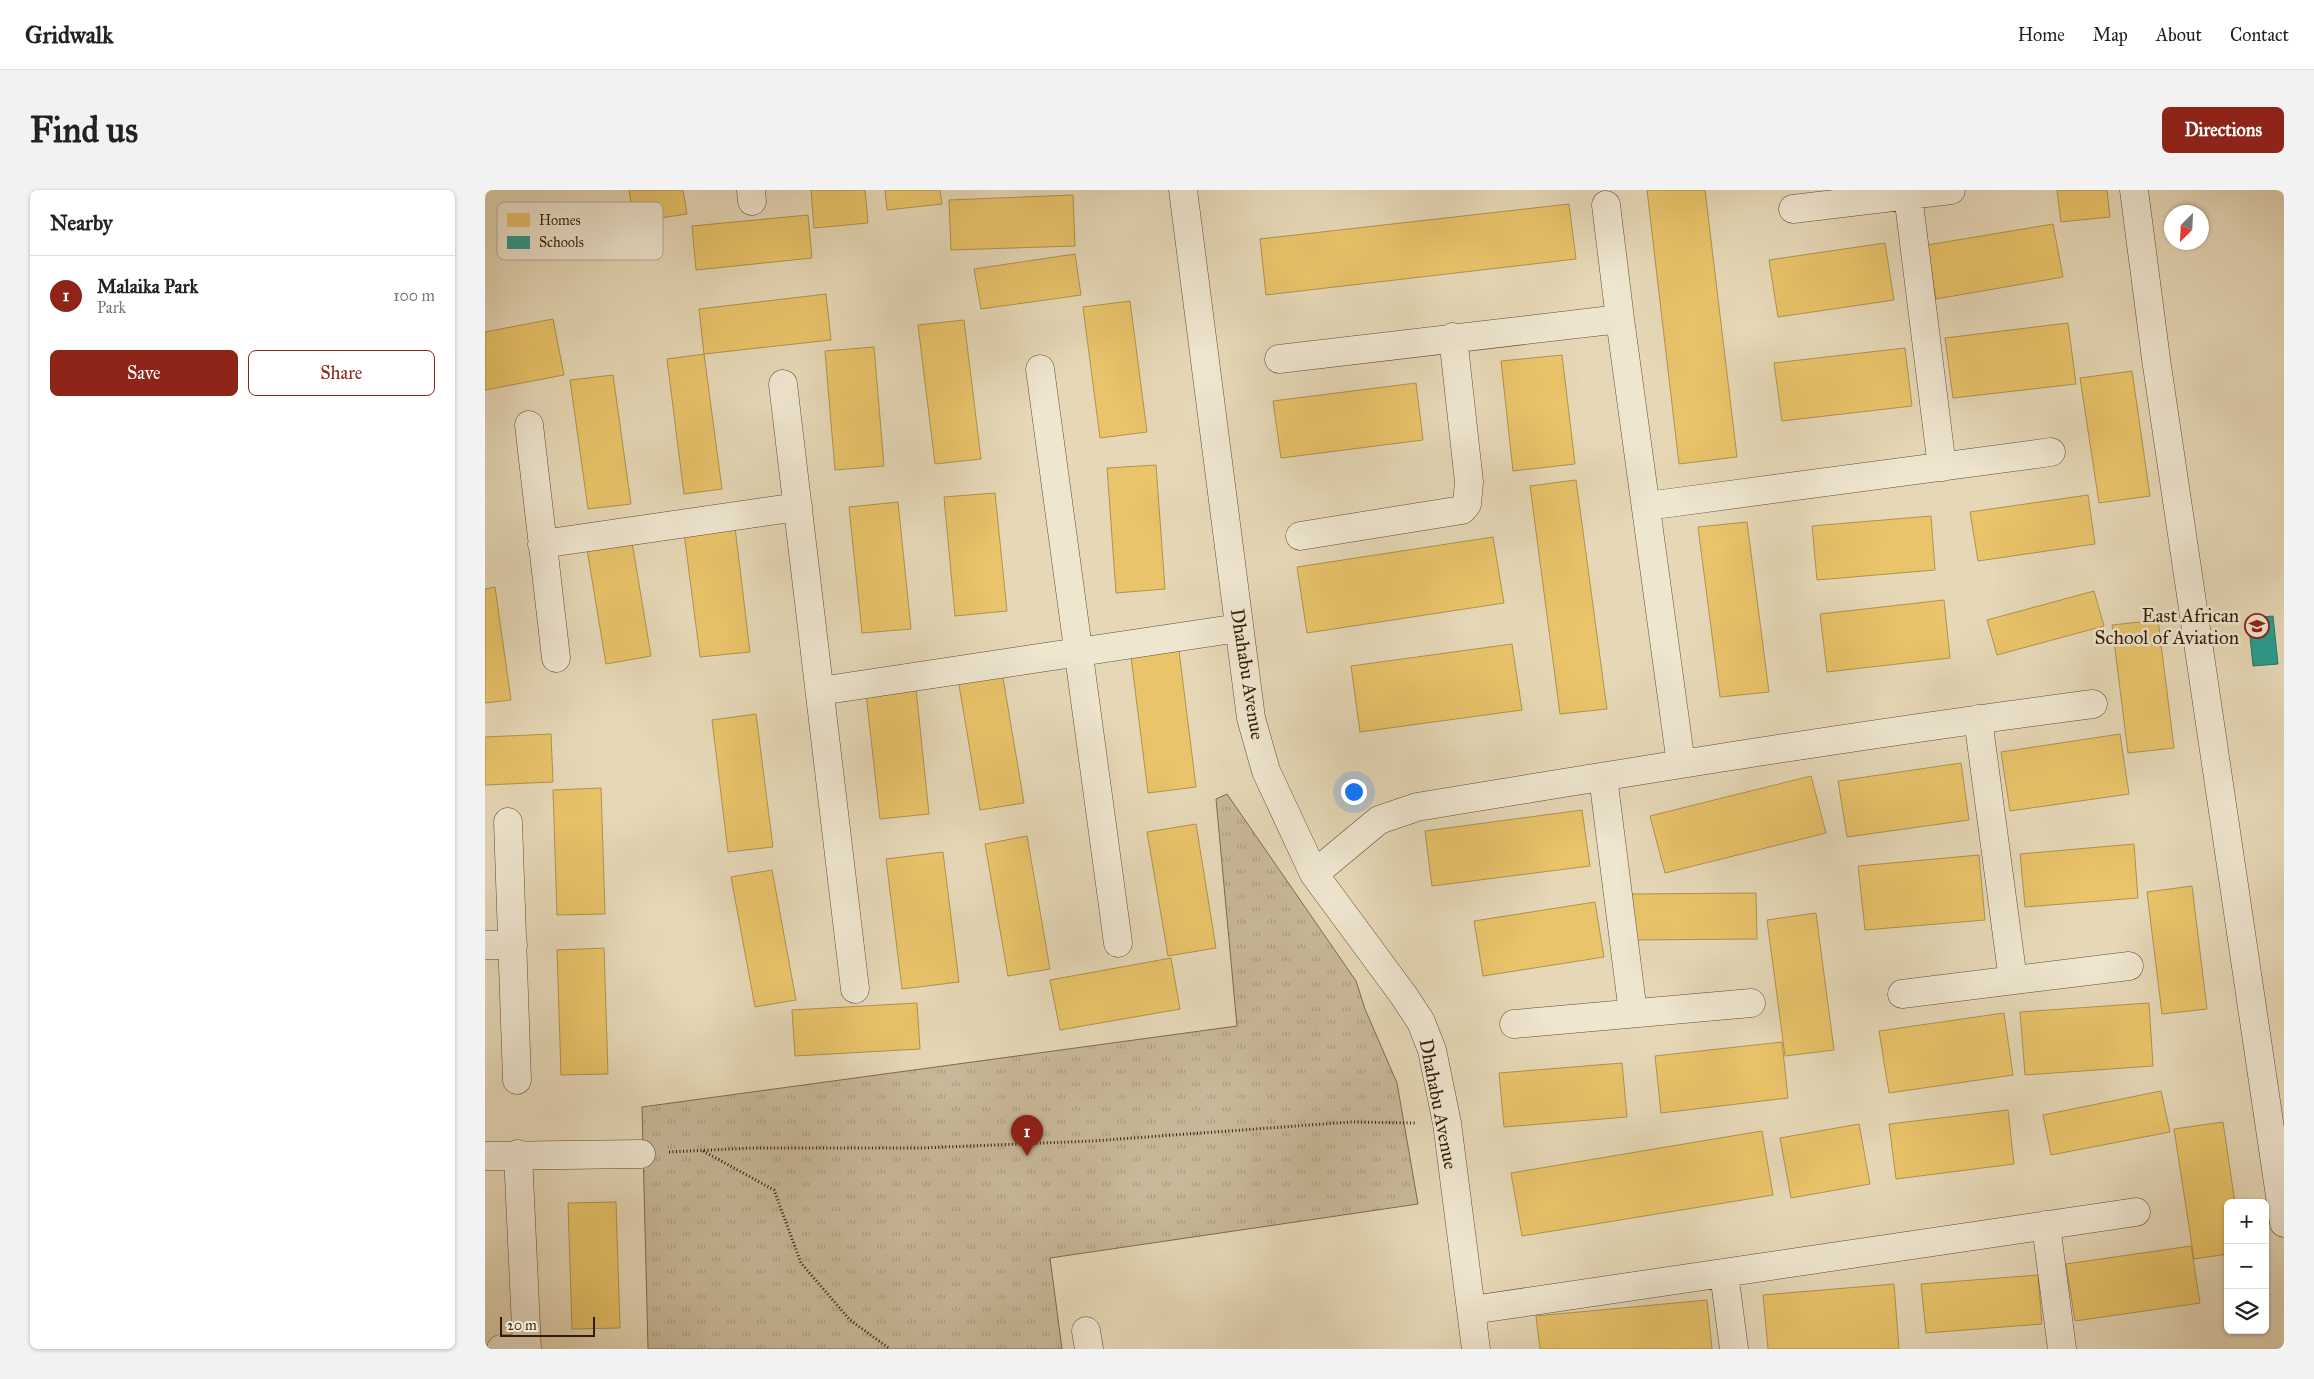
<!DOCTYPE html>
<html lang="en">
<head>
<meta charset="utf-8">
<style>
	:root { --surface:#fff; --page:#f2f2f2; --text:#222; --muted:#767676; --line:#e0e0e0; --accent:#8f2418 }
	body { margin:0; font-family:"IM FELL Great Primer",serif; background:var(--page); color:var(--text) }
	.controls { position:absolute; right:15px; bottom:15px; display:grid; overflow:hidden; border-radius:8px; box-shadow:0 1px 4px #0004 }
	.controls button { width:45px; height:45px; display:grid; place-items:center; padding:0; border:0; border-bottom:1px solid var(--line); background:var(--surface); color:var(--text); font:25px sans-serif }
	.compass { position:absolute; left:1679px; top:15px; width:45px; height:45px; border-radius:50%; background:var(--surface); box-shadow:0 1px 4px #0004; rotate:204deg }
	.scale { position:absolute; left:15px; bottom:12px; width:95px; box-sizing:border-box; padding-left:5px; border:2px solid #331c09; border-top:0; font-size:14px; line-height:18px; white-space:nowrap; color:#331c09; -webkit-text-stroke:4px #efe6d0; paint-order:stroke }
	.you { position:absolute; left:868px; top:601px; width:18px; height:18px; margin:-12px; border:4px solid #fff; border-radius:50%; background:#1a73e8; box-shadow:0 0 0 8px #1a73e833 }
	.badge { display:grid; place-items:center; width:32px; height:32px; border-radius:50%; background:var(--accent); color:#fff; font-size:16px; font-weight:700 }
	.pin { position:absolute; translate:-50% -41px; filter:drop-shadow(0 1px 2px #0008) }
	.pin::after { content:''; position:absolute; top:26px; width:18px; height:15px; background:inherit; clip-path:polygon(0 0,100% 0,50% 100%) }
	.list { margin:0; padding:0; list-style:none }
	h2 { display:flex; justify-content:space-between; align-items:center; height:65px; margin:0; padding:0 20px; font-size:21px }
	h2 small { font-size:16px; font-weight:400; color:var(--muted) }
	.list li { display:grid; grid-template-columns:32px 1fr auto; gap:15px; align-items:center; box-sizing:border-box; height:80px; padding:0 20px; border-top:1px solid var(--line) }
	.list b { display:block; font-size:19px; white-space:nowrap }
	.list p { margin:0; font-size:16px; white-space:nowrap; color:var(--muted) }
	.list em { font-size:16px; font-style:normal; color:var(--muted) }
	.actions { display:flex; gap:10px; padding:15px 20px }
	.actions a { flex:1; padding:11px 0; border:1px solid var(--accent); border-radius:8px; text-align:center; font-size:18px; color:var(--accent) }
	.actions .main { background:var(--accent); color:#fff }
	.icon { flex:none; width:28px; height:28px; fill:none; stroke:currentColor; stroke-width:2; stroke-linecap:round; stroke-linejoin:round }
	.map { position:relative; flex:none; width:1799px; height:1159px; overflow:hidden; border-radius:8px }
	header { display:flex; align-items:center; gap:30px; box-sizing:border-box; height:70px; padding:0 25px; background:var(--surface); border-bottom:1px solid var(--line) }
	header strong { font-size:24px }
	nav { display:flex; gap:28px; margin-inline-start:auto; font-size:18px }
	.intro { display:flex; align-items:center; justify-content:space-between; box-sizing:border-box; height:120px; padding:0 30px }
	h1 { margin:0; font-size:35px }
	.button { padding:12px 22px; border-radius:8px; background:var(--accent); color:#fff; font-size:18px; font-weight:700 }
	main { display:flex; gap:30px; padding:0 30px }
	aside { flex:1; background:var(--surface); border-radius:8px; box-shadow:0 1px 4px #0004 }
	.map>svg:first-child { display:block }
	.park { fill:url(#park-tufts); stroke:#7e6a51 }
	.homes { fill:#e9c46a; stroke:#b2924d }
	.schools { fill:#2a9d8f; stroke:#2d7667 }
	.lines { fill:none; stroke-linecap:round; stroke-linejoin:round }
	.minor-casing { stroke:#604b34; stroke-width:29 }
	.path { stroke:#331c09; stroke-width:3; stroke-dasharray:1 2.5; stroke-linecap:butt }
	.minor { stroke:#efe6d0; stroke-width:28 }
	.labels { text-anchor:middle; stroke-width:5; stroke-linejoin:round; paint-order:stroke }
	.poi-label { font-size:19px; fill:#331c09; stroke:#efe6d0; text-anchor:end }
	.street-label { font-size:19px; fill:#331c09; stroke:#efe6d0 }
	.key { fill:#efe6d0; stroke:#b7a994; stroke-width:1 }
	.key-label { font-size:14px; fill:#331c09 }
</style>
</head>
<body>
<header>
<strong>Gridwalk</strong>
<nav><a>Home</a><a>Map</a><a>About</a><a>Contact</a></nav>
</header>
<div class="intro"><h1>Find us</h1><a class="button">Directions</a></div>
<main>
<aside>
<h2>Nearby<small></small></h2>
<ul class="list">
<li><span class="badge">1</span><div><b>Malaika Park</b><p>Park</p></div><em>100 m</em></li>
</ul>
<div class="actions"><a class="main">Save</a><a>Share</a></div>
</aside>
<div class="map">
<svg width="1799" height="1159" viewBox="0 0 1799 1159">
	<defs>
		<pattern id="park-tufts" width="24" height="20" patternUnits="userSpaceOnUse" patternTransform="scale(1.25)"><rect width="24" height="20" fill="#c8b899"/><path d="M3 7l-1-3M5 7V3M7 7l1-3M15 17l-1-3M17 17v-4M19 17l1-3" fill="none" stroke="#ac9e82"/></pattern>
	</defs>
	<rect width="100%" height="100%" fill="#e6d8b7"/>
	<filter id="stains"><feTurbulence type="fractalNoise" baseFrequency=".004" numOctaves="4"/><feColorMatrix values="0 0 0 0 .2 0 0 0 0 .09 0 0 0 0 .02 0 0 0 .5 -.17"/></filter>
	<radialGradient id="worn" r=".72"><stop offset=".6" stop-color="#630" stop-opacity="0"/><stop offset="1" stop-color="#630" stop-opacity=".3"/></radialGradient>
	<path class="park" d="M742 604 871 791 880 819 912 893 933 1014 565 1068 577 1159H163L157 917 752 836 731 609Z"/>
	<path class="homes" d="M144 0H198L202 24 149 32Z
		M326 0H380L383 33 329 38Z
		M400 0H455L457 14 402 20Z
		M1162 0H1220L1252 267 1194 274Z
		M1572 0H1622L1625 27 1576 32Z
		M588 5 590 56 466 60 464 10Z
		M1084 14 1091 69 781 105 775 49Z
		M323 25 327 68 211 80 207 36Z
		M1568 34 1578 87 1451 109 1442 55Z
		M1400 53 1409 110 1293 127 1284 70Z
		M590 64 596 105 496 119 489 79Z
		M341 104 346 150 219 164 214 119Z
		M645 111 662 242 615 248 598 117Z
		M68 129 79 185 0 200V142Z
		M479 130 496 269 450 274 433 135Z
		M1583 133 1591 194 1468 208 1460 148Z
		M389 157 399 276 350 280 340 161Z
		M1420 158 1427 216 1297 231 1289 173Z
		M219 164 237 299 199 304 182 169Z
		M1077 165 1090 274 1028 281 1016 171Z
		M1647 181 1665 306 1614 313 1595 188Z
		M128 185 146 314 103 319 85 190Z
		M931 193 938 250 796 268 788 211Z
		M671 275 680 399 631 403 622 278Z
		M1091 290 1122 519 1075 524 1045 296Z
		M510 303 522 421 470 426 459 307Z
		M1603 305 1610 354 1493 371 1485 322Z
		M413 312 426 439 377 443 364 317Z
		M1446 326 1450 380 1332 390 1327 336Z
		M1262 332 1284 502 1235 507 1213 337Z
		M250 337 265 462 215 467 199 343Z
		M1008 347 1019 413 822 443 812 377Z
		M147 352 166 466 121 474 102 359Z
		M10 397 26 510 0 513V399Z
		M1609 401 1619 436 1512 465 1502 430Z
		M1459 410 1465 468 1342 482 1335 424Z
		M1673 430 1689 558 1643 563 1627 435Z
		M1027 454 1037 520 875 542 866 476Z
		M694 461 711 597 663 603 646 467Z
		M517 482 539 613 495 620 473 489Z
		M431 499 444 624 395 629 381 504Z
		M271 524 288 657 243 662 227 530Z
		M66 544 68 592 0 595V547Z
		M1635 544 1644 604 1525 621 1516 562Z
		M1476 573 1484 630 1362 647 1353 591Z
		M1326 586 1341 643 1180 683 1165 626Z
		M116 598 120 724 72 725 68 600Z
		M1097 620 1105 676 947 696 940 641Z
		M711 634 731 758 683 766 662 642Z
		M542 646 565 779 523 786 500 654Z
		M1649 654 1653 708 1540 717 1535 664Z
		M458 662 474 792 417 799 401 669Z
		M1494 665 1500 730 1380 740 1373 676Z
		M287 680 311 810 270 817 246 687Z
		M1707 696 1722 819 1677 824 1662 702Z
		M1271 703 1272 749 1148 750 1147 704Z
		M1110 712 1119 767 998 786 989 731Z
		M1331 723 1349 860 1300 866 1282 730Z
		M119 758 123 884 76 885 72 760Z
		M686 768 695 819 575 840 565 790Z
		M432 813 435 859 310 866 307 820Z
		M1664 813 1668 876 1540 885 1535 822Z
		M1519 823 1528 885 1404 903 1394 841Z
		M1297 852 1303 908 1176 923 1170 866Z
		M1137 873 1142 927 1019 937 1014 883Z
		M1676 901 1685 942 1566 965 1558 925Z
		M1523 920 1529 974 1411 989 1404 934Z
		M1738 932 1750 1013H1743V1064L1709 1069 1689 939Z
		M1374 934 1385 994 1306 1008 1295 948Z
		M1277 941 1288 1005 1037 1046 1026 983Z
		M131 1012 135 1138 87 1139 83 1013Z
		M1706 1056 1715 1113 1590 1131 1581 1074Z
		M1553 1085 1557 1134 1441 1143 1436 1094Z
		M1409 1094 1414 1159H1283L1278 1105Z
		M1222 1110 1227 1159H1055L1051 1126Z"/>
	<path class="schools" d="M1788 426 1793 474 1768 476 1763 428Z"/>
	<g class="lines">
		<defs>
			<path id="minor" d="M266 0 267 11
				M698 0 766 528 781 581 829 684 919 806 936 832 947 860 962 933 991 1159
				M1649 0 1671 169 1799 1033
				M1423 5 1457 277
				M1121 15 1135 129 1196 574
				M1308 19 1466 0
				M794 169 1135 129
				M555 179 633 753
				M298 194 370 799
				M44 235 71 468
				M1162 316 1566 262
				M815 346 977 320 982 314 984 292 968 147
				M57 354 313 317
				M335 501 754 438
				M1493 529 1528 790
				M1118 587 1148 823
				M23 632 32 890
				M829 684 894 630 932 617C1157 580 1382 543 1608 514
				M0 755H28
				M1417 804 1644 776
				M1029 834 1266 813
				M33 964 42 1159
				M0 966 156 964
				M1561 1035 1577 1159
				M1239 1083 1249 1159
				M987 1120 1651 1022
				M601 1141 604 1159
				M16 1159 42 1158"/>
		</defs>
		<use href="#minor" class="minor-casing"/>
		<path class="path" d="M218 961 289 1000 316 1073 365 1130 405 1159
			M184 962 267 958H436L607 951 866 932 932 933"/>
		<use href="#minor" class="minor"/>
	</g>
	<defs>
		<symbol id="university-ring" viewBox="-11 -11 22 22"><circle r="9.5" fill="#efe6d0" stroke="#8f2418" stroke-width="1.5"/><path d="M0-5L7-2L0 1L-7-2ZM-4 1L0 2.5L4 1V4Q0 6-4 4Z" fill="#8f2418"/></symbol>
	</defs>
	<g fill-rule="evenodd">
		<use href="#university-ring" x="1758" y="422" width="28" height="28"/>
	</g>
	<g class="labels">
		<g class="poi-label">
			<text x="1754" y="432">East African<tspan x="1754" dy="22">School of Aviation</tspan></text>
		</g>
		<g class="street-label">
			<text transform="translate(763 484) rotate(81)" y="7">Dhahabu Avenue</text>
			<text transform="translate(954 914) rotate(79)" y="7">Dhahabu Avenue</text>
		</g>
	</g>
	<rect x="12" y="12" width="166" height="58" rx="8" class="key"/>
	<rect x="22" y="23" width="23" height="14" fill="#e9c46a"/>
	<rect x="22" y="46" width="23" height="13" fill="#2a9d8f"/>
	<g class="key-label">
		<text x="54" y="35">Homes</text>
		<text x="54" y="57">Schools</text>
	</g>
	<rect width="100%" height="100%" filter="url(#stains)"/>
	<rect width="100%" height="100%" fill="url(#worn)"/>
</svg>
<div class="controls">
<button>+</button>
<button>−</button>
<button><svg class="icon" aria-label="layers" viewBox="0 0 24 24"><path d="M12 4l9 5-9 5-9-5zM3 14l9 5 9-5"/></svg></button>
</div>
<svg class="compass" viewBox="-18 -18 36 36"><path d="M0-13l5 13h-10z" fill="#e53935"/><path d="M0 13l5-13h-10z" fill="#767676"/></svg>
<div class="scale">20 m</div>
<div class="you"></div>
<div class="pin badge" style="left:542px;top:966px">1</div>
</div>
</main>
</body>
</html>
